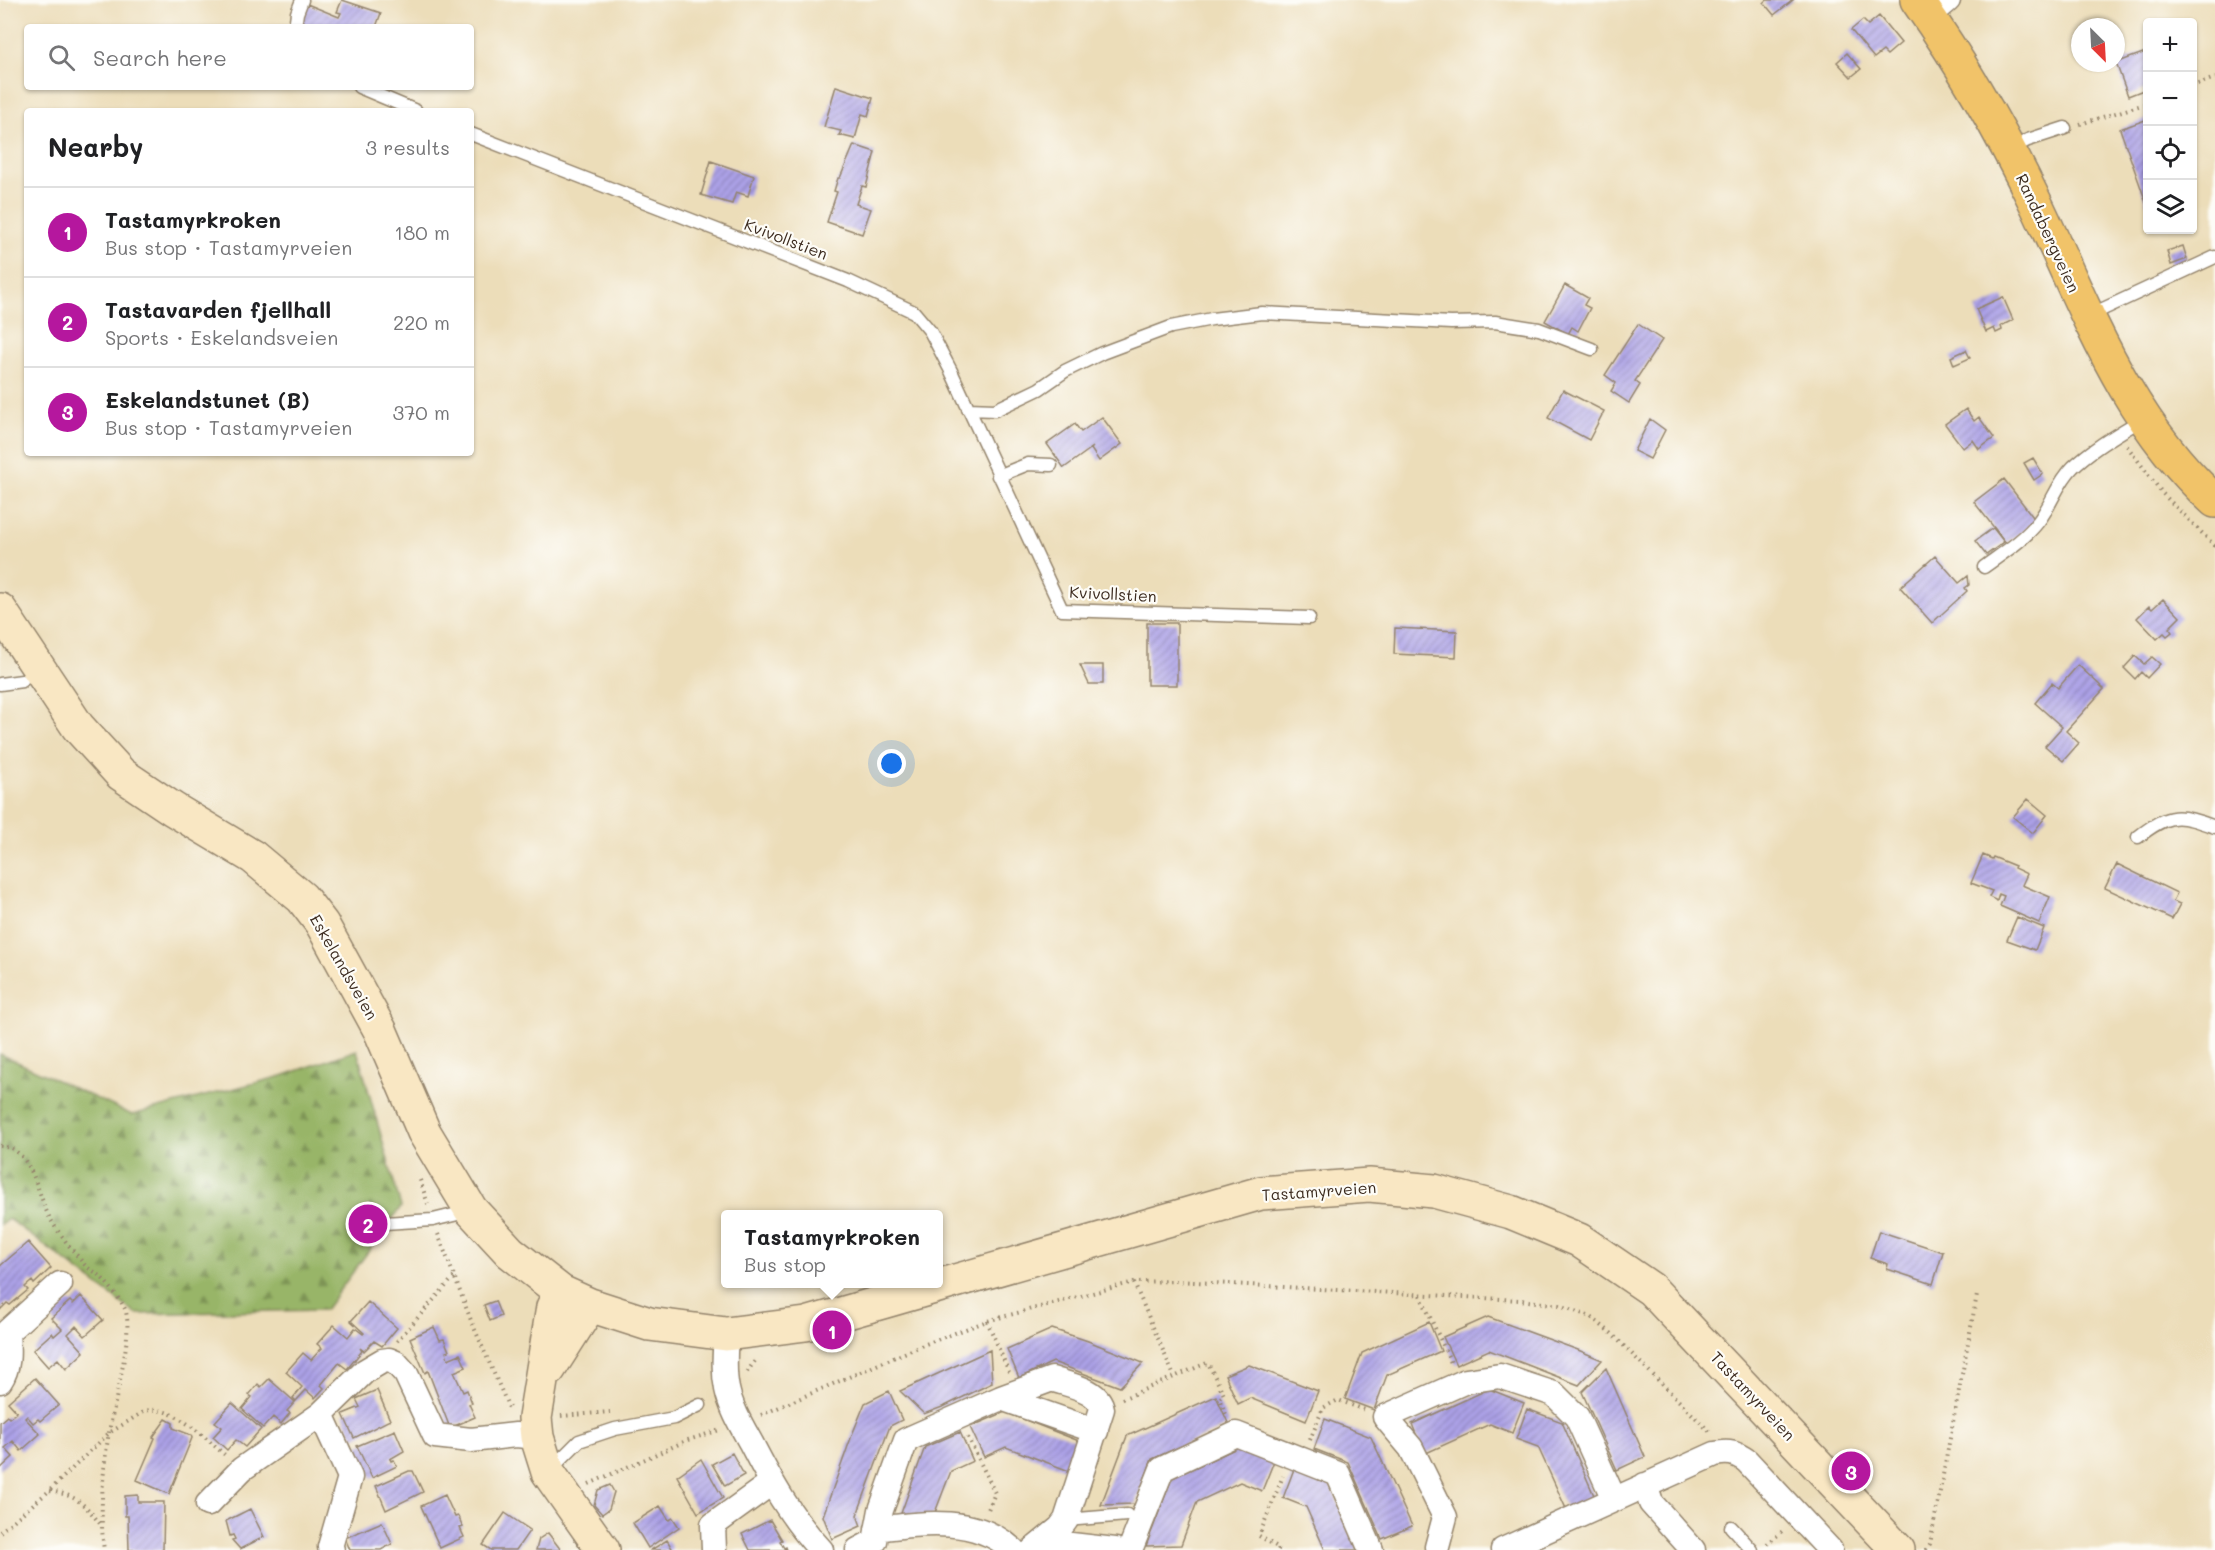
<!DOCTYPE html>
<html lang="en">
<head>
<meta charset="utf-8">
<style>
	:root { --surface:#fff; --page:#f2f2f2; --text:#202124; --muted:#757577; --line:#e0e0e0; --accent:#b5179e }
	body { margin:0; font-family:Mali,sans-serif; background:var(--page); color:var(--text) }
	.controls { position:absolute; right:18px; top:18px; display:grid; overflow:hidden; border-radius:6px; box-shadow:0 2px 4px #0004 }
	.controls button { width:54px; height:54px; display:grid; place-items:center; padding:0; border:0; border-bottom:2px solid var(--line); background:var(--surface); color:var(--text); font:30px sans-serif }
	.compass { position:absolute; left:2071px; top:18px; width:54px; height:54px; border-radius:50%; background:var(--surface); box-shadow:0 2px 4px #0004; rotate:156deg }
	.you { position:absolute; left:892px; top:764px; width:21px; height:21px; margin:-15px; border:4px solid #fff; border-radius:50%; background:#1a73e8; box-shadow:0 0 0 9px #1a73e833 }
	.badge { display:grid; place-items:center; width:39px; height:39px; border-radius:50%; background:var(--accent); color:#fff; font-size:20px; font-weight:700 }
	.pin { position:absolute; translate:-50% -50%; border:3px solid #fff; box-shadow:0 2px 6px #0006 }
	.popup { position:absolute; left:721px; top:1210px; width:222px; height:78px; box-sizing:border-box; display:grid; place-content:center; border-radius:6px; background:var(--surface); filter:drop-shadow(0 2px 4px #0005); font-size:20px; white-space:nowrap; color:var(--muted) }
	.popup b { font-size:22px; color:var(--text) }
	.popup::after { content:''; position:absolute; left:50%; top:100%; margin-left:-12px; border:12px solid transparent; border-top-color:var(--surface) }
	.list { margin:0; padding:0; list-style:none }
	h2 { display:flex; justify-content:space-between; align-items:center; height:78px; margin:0; padding:0 24px; font-size:26px }
	h2 small { font-size:20px; font-weight:400; color:var(--muted) }
	.list li { display:grid; grid-template-columns:39px 1fr auto; gap:18px; align-items:center; box-sizing:border-box; height:90px; padding:0 24px; border-top:2px solid var(--line) }
	.list b { display:block; font-size:22px; white-space:nowrap }
	.list p { margin:0; font-size:20px; white-space:nowrap; color:var(--muted) }
	.list em { font-size:20px; font-style:normal; color:var(--muted) }
	.icon { flex:none; width:33px; height:33px; fill:none; stroke:currentColor; stroke-width:2; stroke-linecap:round; stroke-linejoin:round }
	.map { position:relative; flex:none; width:2215px; height:1550px; overflow:hidden }
	.search { position:absolute; background:var(--surface); box-shadow:0 2px 4px #0004; left:24px; top:24px; width:450px; height:66px; display:flex; align-items:center; gap:15px; box-sizing:border-box; padding:0 21px; border-radius:6px; color:var(--muted); font-size:22px }
	.panel { position:absolute; background:var(--surface); box-shadow:0 2px 4px #0004; left:24px; top:108px; width:450px; height:348px; border-radius:6px }
	.map>svg:first-child { display:block }
	.forest { fill:url(#forest-firs); stroke:#6a7043; stroke-width:1.5 }
	.building { fill:url(#building-hatch) }
	.lines { fill:none; stroke-linecap:round; stroke-linejoin:round }
	.lane-casing { stroke:#94846c; stroke-width:15 }
	.street-casing { stroke:#94846c; stroke-width:27 }
	.secondary-casing { stroke:#94846c; stroke-width:36 }
	.highway-casing { stroke:#94846c; stroke-width:36 }
	.path { stroke:#94846c; stroke-width:4; stroke-dasharray:1.5 4.5; stroke-linecap:butt }
	.lane { stroke:#fff; stroke-width:12 }
	.street { stroke:#fff; stroke-width:24 }
	.secondary { stroke:#f9e7c3; stroke-width:33 }
	.highway { stroke:#f1c369; stroke-width:33 }
	.labels { text-anchor:middle; stroke-width:4.5; stroke-linejoin:round; paint-order:stroke }
	.street-label { font-size:16px; fill:#3b2a1e; stroke:#fdfcf7 }
</style>
</head>
<body>
<div class="map">
<svg width="2215" height="1550" viewBox="0 0 2215 1550">
	<defs>
		<pattern id="forest-firs" width="22" height="20" patternUnits="userSpaceOnUse" patternTransform="scale(1.5)"><rect width="22" height="20" fill="#98b568"/><path d="M5 1l3.5 6h-7zM16 11l3.5 6h-7z" fill="#7d9355"/></pattern>
		<pattern id="building-hatch" width="6" height="6" patternUnits="userSpaceOnUse" patternTransform="scale(1.5)"><rect width="6" height="6" fill="#aca1e7"/><path d="M-1 1l2-2M0 6l6-6M5 7l2-2" fill="none" stroke="#8d83bb"/></pattern>
	</defs>
	<rect width="100%" height="100%" fill="#fdfcf7"/>
	<filter id="ink" filterUnits="userSpaceOnUse"><feTurbulence type="fractalNoise" baseFrequency=".0167" numOctaves="2"/><feDisplacementMap in="SourceGraphic" scale="12" xChannelSelector="R" yChannelSelector="G"/><feConvolveMatrix kernelMatrix="1 2 1 2 8 2 1 2 1" color-interpolation-filters="sRGB"/></filter>
	<filter id="wash" filterUnits="userSpaceOnUse"><feTurbulence type="fractalNoise" baseFrequency=".008" numOctaves="4" result="noise"/><feDisplacementMap in="SourceGraphic" scale="24" xChannelSelector="R" yChannelSelector="G"/><feGaussianBlur stdDeviation="1.35" result="paint"/><feColorMatrix in="noise" values="0 0 0 0 0 0 0 0 0 0 0 0 0 0 0 0 0 1.4 0 .05"/><feComposite in="paint" operator="in"/></filter>
	<g filter="url(#wash)">
		<rect width="100%" height="100%" fill="#ecddb9"/>
		<path class="forest" d="M357 1050 401 1207 325 1310 136 1314 9 1219 0 1225V1054L132 1115 282 1076Z"/>
		<g id="blocks">
			<path class="building" d="M342 0 381 13 376 27H345L336 24 335 27 298 25 307 4 339 17 341 13 337 12Z
				M1767 0H1793L1774 15 1764 3Z
				M1879 16 1901 43 1887 55 1883 51 1874 58 1851 30 1863 20 1868 25Z
				M2148 51 2146 89 2128 96 2116 63Z
				M1847 53 1861 69 1851 77 1837 62Z
				M836 86 873 98 868 116 862 114 855 139 839 135 841 131 824 127Z
				M2148 119V204L2147 205 2120 129Z
				M854 145 875 152 866 187 862 186 856 204 871 209 862 234 827 222 837 192 834 191 838 178H840Z
				M711 161 754 176 748 196 736 192 732 204 701 195Z
				M2183 246 2187 259 2171 265 2167 251Z
				M1565 285 1588 298 1584 305 1590 308 1578 331 1572 327 1568 334 1545 321Z
				M2003 297 2013 320 2001 326 2002 330 1996 333 1994 328 1986 332 1976 309Z
				M1638 324 1662 340 1635 381 1640 385 1629 403 1611 391 1616 383 1605 375Z
				M1966 350 1970 358 1954 365 1951 357Z
				M1563 390 1604 411 1589 440 1548 418Z
				M1966 409 1974 421 1979 417 1994 438 1979 449 1973 440 1963 448 1945 424Z
				M1102 417 1122 444 1099 461 1091 449 1093 447 1064 468 1047 444 1075 424 1081 432Z
				M1650 419 1665 430 1650 459 1634 451Z
				M2033 458 2043 474 2034 480 2024 463Z
				M2004 479 2036 521 2006 543 1974 502Z
				M1993 528 2004 542 1986 555 1975 541Z
				M1935 556 1959 583 1968 576 1969 585 1965 588 1967 591 1932 623 1900 587Z
				M2163 599 2180 617 2169 628 2172 632 2167 636 2164 633 2157 639 2137 618 2149 606 2152 609Z
				M1147 623H1177V685H1147Z
				M1395 628 1457 631 1456 657 1394 654Z
				M2135 656 2144 664 2152 657 2160 664 2147 678 2141 672 2135 679 2124 668Z
				M1080 665H1103V684H1089Z
				M2078 665 2104 689 2066 731 2079 743 2063 761 2045 746 2062 727 2035 703 2052 683 2058 688Z
				M2028 799 2047 815 2033 833 2013 817Z
				M1983 855 1992 859 1993 857 2015 866 2014 868 2027 874 2022 885 2050 897 2039 923 2000 906 2004 896 1999 894 1997 901 1989 897 1992 891 1971 883Z
				M2117 864 2177 893 2173 901 2180 904 2172 919 2105 888Z
				M2017 917 2044 928 2035 950 2007 940Z
				M1879 1231 1943 1252 1933 1284 1887 1269 1888 1264 1870 1258Z
				M28 1242 51 1268 34 1284 32 1281 25 1287 28 1290 10 1305 7 1303 0 1310V1266Z
				M81 1296 103 1320 85 1336 76 1326 68 1334 84 1352 66 1369 58 1359 48 1367 33 1350 52 1333 54 1336 62 1329 51 1318 70 1301 73 1304Z
				M495 1301 501 1316 490 1321 484 1305Z
				M368 1302 397 1328 382 1346 374 1341 364 1351 360 1348 362 1351 347 1369 339 1363 321 1385 324 1388 315 1398 306 1390 296 1401 293 1398 302 1387 286 1372 303 1353 311 1360 322 1348 317 1344 334 1325 348 1337 355 1328 363 1334 364 1333 351 1321Z
				M1488 1317 1578 1350 1602 1360 1579 1385 1489 1350 1456 1365 1443 1337Z
				M1429 1322 1441 1351 1387 1375 1374 1410 1345 1399 1362 1353Z
				M434 1327 440 1340 444 1339 449 1351 446 1352 448 1359 460 1354 466 1367 454 1372 463 1392 467 1390 472 1403 469 1404 475 1417 450 1428 428 1371 425 1373 410 1338Z
				M1052 1329 1088 1341 1143 1363 1120 1387 1053 1362 1019 1378 1007 1349Z
				M990 1350 992 1383 945 1406 924 1414 900 1391Z
				M1249 1365 1318 1391 1306 1421 1250 1398 1238 1404 1225 1375Z
				M1606 1368 1645 1457 1617 1470 1582 1392Z
				M35 1378 59 1405 40 1421 38 1419 33 1423 27 1416 25 1418 40 1434 21 1451 13 1441 5 1448 13 1457 0 1469V1422L7 1416 9 1418 17 1412 8 1402Z
				M269 1379 295 1402 287 1411 290 1413 281 1424 273 1417 263 1428 242 1409 252 1397 249 1395 258 1384 261 1387Z
				M1489 1389 1524 1403 1512 1433 1490 1424 1424 1454 1412 1424Z
				M377 1390 390 1420 354 1438 343 1414 360 1407 356 1399Z
				M889 1391 902 1420 890 1426 857 1515 861 1526 832 1539 823 1516 852 1435 865 1403Z
				M1216 1396 1229 1425 1152 1459 1135 1504 1101 1505 1127 1436Z
				M232 1403 261 1429 245 1447 236 1440 227 1450 213 1437 222 1427 215 1422Z
				M1527 1409 1562 1422 1596 1500 1568 1513 1538 1447 1516 1439Z
				M1005 1412 1084 1443 1072 1472 1006 1447 984 1457 970 1427Z
				M166 1419 173 1423V1428L191 1435 192 1438 169 1494 137 1480 155 1438 153 1437Z
				M1325 1419 1371 1437 1412 1526 1382 1539 1348 1462 1314 1449Z
				M395 1430 404 1451 390 1459 391 1461 394 1460 397 1466 372 1478 357 1446Z
				M960 1432 973 1461 951 1471 934 1515 900 1516 925 1447Z
				M1239 1447 1274 1461 1262 1491 1240 1482 1197 1502 1181 1545 1146 1546 1172 1478Z
				M732 1453 744 1475 725 1486 712 1464Z
				M701 1459 723 1498 698 1513 677 1476Z
				M1294 1469 1329 1482 1359 1550H1325L1306 1507 1283 1498Z
				M409 1471H413L423 1492 386 1510 376 1486Z
				M610 1485 614 1492 609 1509 602 1514 594 1505 598 1490Z
				M138 1495V1502H164L163 1550H129L128 1516H125V1496Z
				M445 1495 455 1517 458 1516 463 1527 460 1528 464 1537 440 1548 421 1506Z
				M660 1506 669 1520 673 1518 679 1527 648 1548 633 1523Z
				M250 1509 264 1537 240 1549 232 1540 235 1539 233 1535 230 1536 226 1521Z
				M505 1513 530 1530 516 1550H491L483 1545Z
				M770 1520 782 1540 780 1541 784 1548 786 1547 787 1550H750L742 1534Z
				M382 1522 392 1544 381 1550H350L345 1538Z
				M548 1533 561 1550H536L539 1539Z
				M667 1540 673 1550H651Z"/>
		</g>
	</g>
	<g filter="url(#ink)">
		<use href="#blocks" fill-opacity="0" stroke="#94846c" stroke-width="1.5"/>
		<g class="lines">
			<defs>
				<path id="lane" d="M295 27 297 13 302 0
					M359 87 416 111
					M471 134 848 281 914 312 930 331 951 371 1062 610 1309 618
					M2010 149 2028 140 2065 128
					M2088 316 2215 257
					M968 409 995 410 1039 389 1065 371 1102 353 1171 327 1212 319 1262 313 1451 323 1495 322 1539 329 1592 349
					M998 476 1028 464 1051 465
					M1984 567C2003 553 2024 540 2038 522 2052 504 2057 483 2073 467 2094 447 2119 434 2142 419
					M0 684 22 681
					M2138 837C2170 812 2178 814 2215 827
					M368 1224 433 1220 470 1211
					M551 1469 579 1441 615 1429 674 1418 700 1405
					M1066 1520 1127 1515
					M1731 1527 1752 1550"/>
				<path id="street" d="M1928 17 1948 0
					M726 1334C725 1352 723 1370 727 1389 731 1408 741 1425 751 1443 771 1482 791 1518 821 1550
					M0 1381C10 1366 8 1350 7 1332L60 1284
					M1001 1398 1096 1431
					M321 1414 350 1477 330 1547 332 1550
					M1645 1485 1651 1503 1693 1550
					M208 1504 242 1469 321 1414 365 1371 382 1361 389 1360 396 1363 406 1374 435 1436 471 1440 516 1435 537 1437
					M877 1529C924 1523 976 1516 1013 1550
					M1045 1542 1115 1550
					M1437 1547 1445 1517 1411 1448 1385 1417 1466 1381 1500 1376 1554 1394 1577 1417 1614 1499
					M714 1550 713 1525 771 1483
					M858 1550 875 1541 881 1510 906 1440 1001 1398 1052 1379C1068 1385 1099 1389 1102 1409L1066 1520 1060 1528 1033 1550
					M1130 1550 1162 1469 1236 1434 1338 1474 1371 1550
					M1503 1550 1715 1454C1729 1451 1736 1453 1747 1461L1830 1550"/>
				<path id="secondary" d="M0 610 78 727 121 774 173 809 253 857 302 898 322 924 380 1030 424 1132 471 1210 510 1252 561 1292 590 1305 649 1324 726 1334 806 1324 1261 1193 1369 1185 1434 1191 1511 1212 1579 1240 1651 1289 1898 1550
					M561 1292 553 1307 535 1418 537 1437 548 1472 603 1550
					M549 1369 590 1305"/>
				<path id="highway" d="M1917 0C1963 65 2002 133 2036 204 2087 311 2125 419 2215 501"/>
			</defs>
			<use href="#lane" class="lane-casing"/>
			<use href="#street" class="street-casing"/>
			<use href="#secondary" class="secondary-casing"/>
			<use href="#highway" class="highway-casing"/>
			<path class="path" d="M2192 86 2215 78
				M2080 124 2148 103
				M2127 446 2163 494 2215 546
				M0 1146C34 1148 37 1197 51 1220 59 1234 74 1252 84 1264 88 1269 94 1271 99 1275 107 1283 119 1297 124 1307 136 1327 113 1406 109 1432 103 1470 99 1512 104 1550
				M420 1180 428 1204
				M438 1234 472 1323 509 1408
				M1134 1283 1174 1376
				M1420 1295 1452 1365
				M987 1321 1009 1372
				M397 1341 454 1277
				M747 1372 757 1358
				M1122 1399 1207 1363 1209 1365 1224 1395 1219 1399 1226 1414
				M761 1415 923 1345 987 1321 1134 1282 1176 1281 1520 1300 1559 1305 1591 1317 1611 1333 1711 1433
				M561 1416 610 1412
				M968 1437 995 1493 987 1512
				M1310 1440 1323 1408 1338 1400 1365 1410
				M589 1484 688 1440 720 1430
				M50 1491C76 1495 85 1504 101 1525
				M0 1532 49 1491 109 1433 145 1411C172 1403 206 1439 225 1455
				M1767 1544 1784 1530
				M1278 1550 1279 1548 1259 1536 1283 1476
				M1926 1550 1930 1544 1977 1295"/>
			<use href="#lane" class="lane"/>
			<use href="#street" class="street"/>
			<use href="#secondary" class="secondary"/>
			<use href="#highway" class="highway"/>
		</g>
	</g>
	<g class="labels">
		<g class="street-label">
			<text transform="translate(2048 233) rotate(65)" y="6">Randabergveien</text>
			<text transform="translate(786 239) rotate(21)" y="6">Kvivollstien</text>
			<text transform="translate(1113 594) rotate(3)" y="6">Kvivollstien</text>
			<text transform="translate(344 967) rotate(60)" y="6">Eskelandsveien</text>
			<text transform="translate(1319 1191) rotate(-4)" y="6">Tastamyrveien</text>
			<text transform="translate(1753 1396) rotate(47)" y="6">Tastamyrveien</text>
		</g>
	</g>
</svg>
<div class="controls">
<button>+</button>
<button>−</button>
<button><svg class="icon" aria-label="locate" viewBox="0 0 24 24"><circle cx="12" cy="12" r="6"/><path d="M12 2v4M12 18v4M2 12h4M18 12h4"/></svg></button>
<button><svg class="icon" aria-label="layers" viewBox="0 0 24 24"><path d="M12 4l9 5-9 5-9-5zM3 14l9 5 9-5"/></svg></button>
</div>
<svg class="compass" viewBox="-18 -18 36 36"><path d="M0-13l5 13h-10z" fill="#e53935"/><path d="M0 13l5-13h-10z" fill="#757577"/></svg>
<div class="you"></div>
<div class="pin badge" style="left:832px;top:1330px">1</div>
<div class="popup"><b>Tastamyrkroken</b>Bus stop</div>
<div class="pin badge" style="left:368px;top:1224px">2</div>
<div class="pin badge" style="left:1851px;top:1471px">3</div>
<div class="search"><svg class="icon" aria-label="search" viewBox="0 0 24 24"><circle cx="10" cy="10" r="6"/><path d="M15 15l6 6"/></svg>Search here</div>
<section class="panel">
<h2>Nearby<small>3 results</small></h2>
<ul class="list">
<li><span class="badge">1</span><div><b>Tastamyrkroken</b><p>Bus stop · Tastamyrveien</p></div><em>180 m</em></li>
<li><span class="badge">2</span><div><b>Tastavarden fjellhall</b><p>Sports · Eskelandsveien</p></div><em>220 m</em></li>
<li><span class="badge">3</span><div><b>Eskelandstunet (B)</b><p>Bus stop · Tastamyrveien</p></div><em>370 m</em></li>
</ul>
</section>
</div>
</body>
</html>
